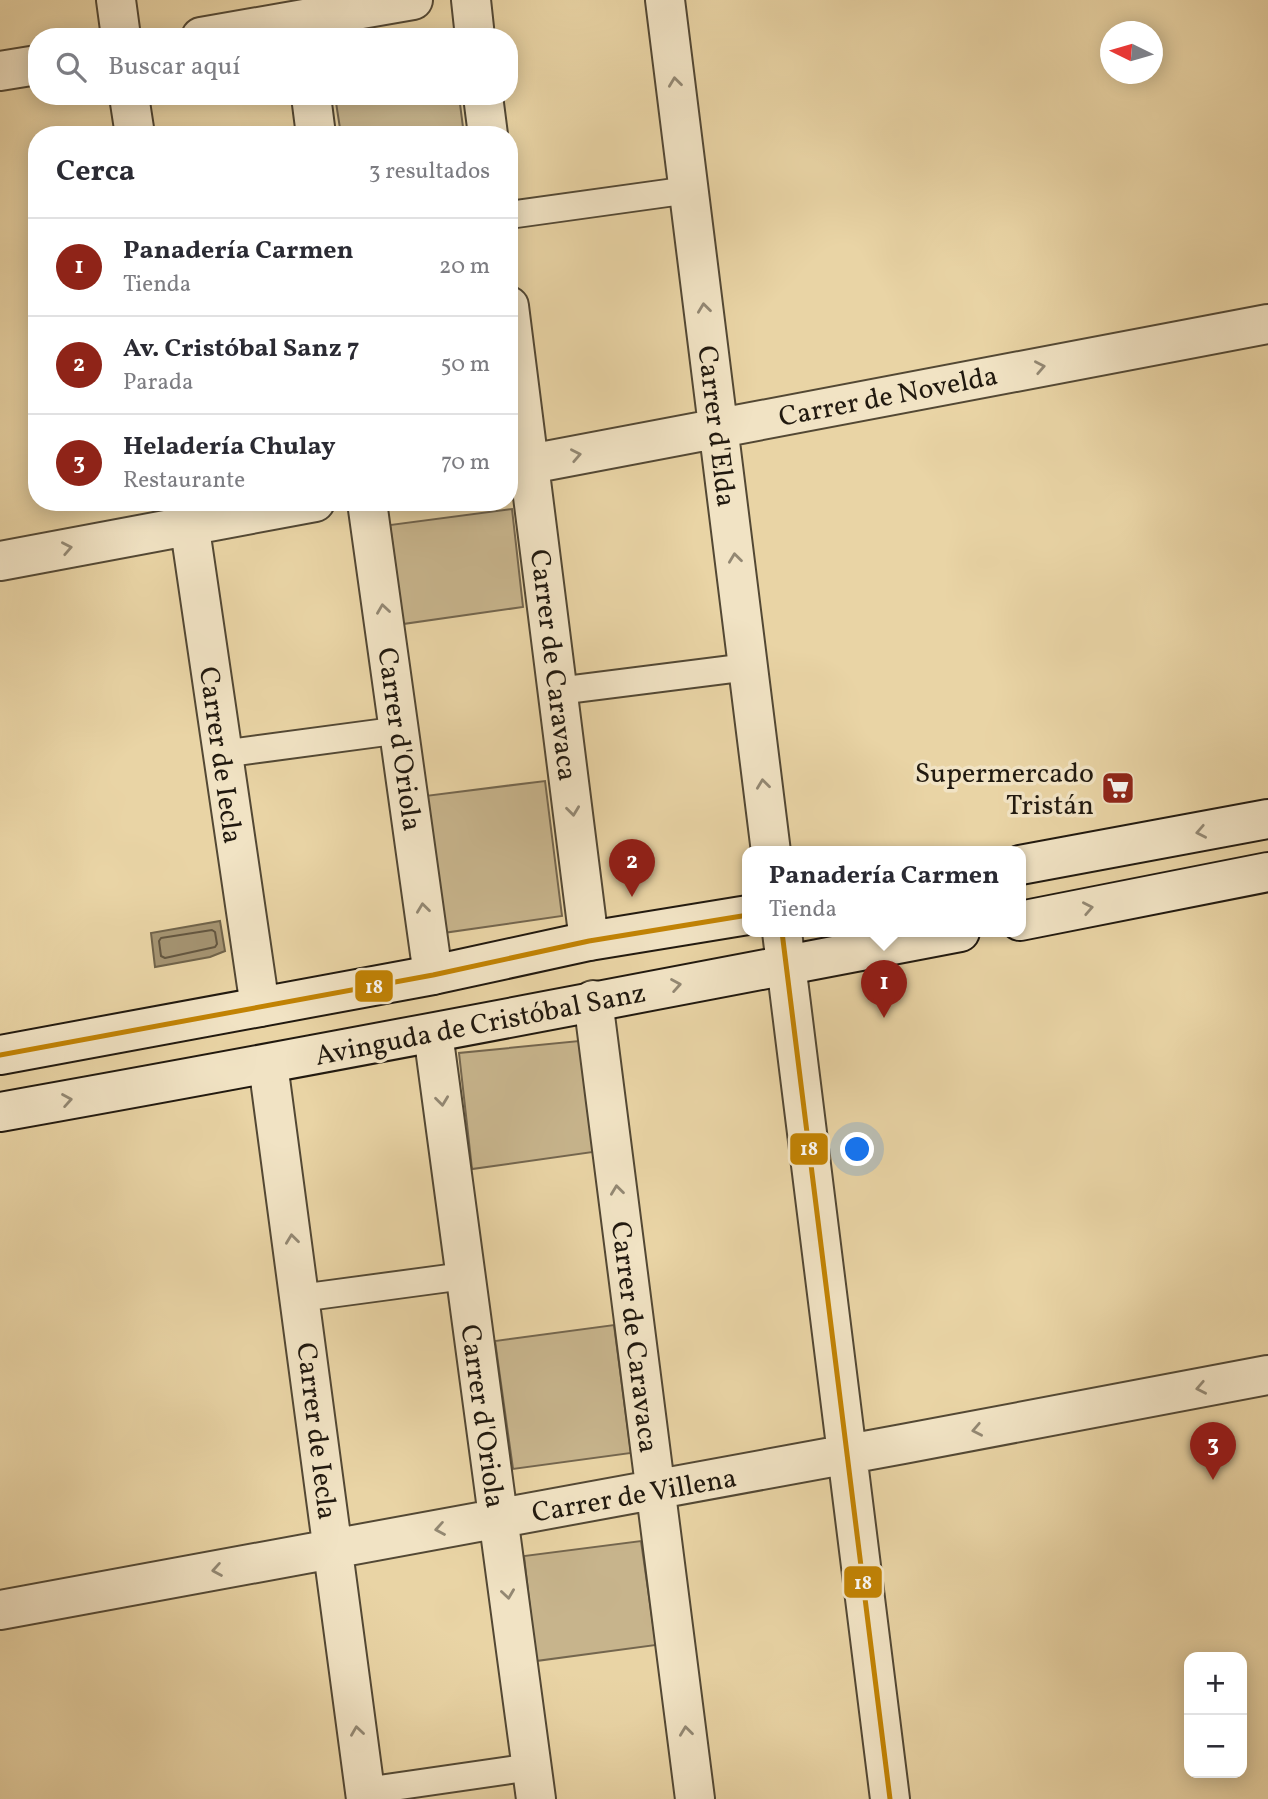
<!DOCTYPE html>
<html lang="es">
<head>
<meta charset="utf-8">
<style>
	:root { --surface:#fff; --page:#f2f2f3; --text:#2b2b33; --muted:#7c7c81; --line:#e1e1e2; --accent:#8f2418 }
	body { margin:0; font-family:Vollkorn,serif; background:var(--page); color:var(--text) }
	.controls { position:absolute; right:21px; bottom:21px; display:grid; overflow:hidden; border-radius:14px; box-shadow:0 4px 18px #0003 }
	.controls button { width:63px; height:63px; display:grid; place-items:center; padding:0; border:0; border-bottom:2px solid var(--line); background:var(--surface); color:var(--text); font:35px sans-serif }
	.compass { position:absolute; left:1100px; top:21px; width:63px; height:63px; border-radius:50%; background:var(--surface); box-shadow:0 4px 18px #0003; rotate:275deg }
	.you { position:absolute; left:858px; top:1150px; width:24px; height:24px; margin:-18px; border:5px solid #fff; border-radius:50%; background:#1a73e8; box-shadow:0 0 0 10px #1a73e833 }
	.badge { display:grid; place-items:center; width:46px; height:46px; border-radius:50%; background:var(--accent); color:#fff; font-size:23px; font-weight:700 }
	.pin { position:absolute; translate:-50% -58px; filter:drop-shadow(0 2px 4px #0008) }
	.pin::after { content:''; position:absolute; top:37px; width:24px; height:21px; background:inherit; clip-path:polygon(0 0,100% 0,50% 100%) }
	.popup { position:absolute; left:742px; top:846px; width:284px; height:91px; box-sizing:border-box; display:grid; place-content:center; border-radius:14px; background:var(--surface); filter:drop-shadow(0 2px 5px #0005); font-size:23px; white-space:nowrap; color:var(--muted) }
	.popup b { font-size:26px; color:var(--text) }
	.popup::after { content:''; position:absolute; left:50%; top:100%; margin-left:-14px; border:14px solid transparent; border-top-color:var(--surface) }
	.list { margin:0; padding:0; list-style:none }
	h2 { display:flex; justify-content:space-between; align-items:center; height:91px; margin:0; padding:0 28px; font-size:30px }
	h2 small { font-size:23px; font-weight:400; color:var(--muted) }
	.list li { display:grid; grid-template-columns:46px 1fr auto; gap:21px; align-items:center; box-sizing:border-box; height:98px; padding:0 28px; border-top:2px solid var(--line) }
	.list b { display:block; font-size:26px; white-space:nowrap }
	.list p { margin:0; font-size:23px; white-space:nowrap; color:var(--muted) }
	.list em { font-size:23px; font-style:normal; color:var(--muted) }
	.icon { flex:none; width:38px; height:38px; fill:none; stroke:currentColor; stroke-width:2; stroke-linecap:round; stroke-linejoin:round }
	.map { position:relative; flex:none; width:1268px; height:1799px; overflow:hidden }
	.search { position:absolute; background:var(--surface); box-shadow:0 4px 18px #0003; left:28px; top:28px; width:490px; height:77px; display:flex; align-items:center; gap:18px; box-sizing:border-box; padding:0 24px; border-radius:28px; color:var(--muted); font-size:26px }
	.panel { position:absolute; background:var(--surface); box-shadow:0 4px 18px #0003; left:28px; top:126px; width:490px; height:385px; border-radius:28px }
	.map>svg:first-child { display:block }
	.green { fill:#c7b48c; stroke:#74664e; stroke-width:2 }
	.water { fill:#a59472; stroke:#70634a; stroke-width:2 }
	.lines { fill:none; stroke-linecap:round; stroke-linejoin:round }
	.shore { stroke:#635640; stroke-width:2 }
	.lane-casing { stroke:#534834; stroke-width:30 }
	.street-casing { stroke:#534834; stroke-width:42 }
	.secondary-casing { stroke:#21190f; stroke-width:42 }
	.lane { stroke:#f1e3c4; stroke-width:26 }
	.street { stroke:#f1e3c4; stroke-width:38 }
	.secondary { stroke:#f1e3c4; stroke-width:38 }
	.bus-1-casing { stroke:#f1e3c4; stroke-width:10 }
	.bus-1 { stroke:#c28304; stroke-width:5 }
	.oneway { stroke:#938873 }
	.labels { text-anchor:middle; stroke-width:7; stroke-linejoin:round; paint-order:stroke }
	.street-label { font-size:28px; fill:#21190f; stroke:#f1e3c4 }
	.poi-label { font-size:28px; fill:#21190f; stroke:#f1e3c4; text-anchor:end }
	.line-badge { stroke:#f1e3c4; stroke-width:2.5 }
	.badge-label { font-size:19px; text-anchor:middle; font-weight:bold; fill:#fff }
</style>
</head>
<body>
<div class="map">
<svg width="1268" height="1799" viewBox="0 0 1268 1799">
	<rect width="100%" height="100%" fill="#e9d4a5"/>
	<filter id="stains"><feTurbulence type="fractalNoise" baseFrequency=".00286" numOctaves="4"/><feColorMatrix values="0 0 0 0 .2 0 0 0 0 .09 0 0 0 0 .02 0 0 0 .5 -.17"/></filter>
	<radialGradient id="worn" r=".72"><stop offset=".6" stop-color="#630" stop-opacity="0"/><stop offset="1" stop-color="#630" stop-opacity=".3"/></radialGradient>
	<path class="green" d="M335 96H459L464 135H341Z
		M512 509 523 607 403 624 390 525Z
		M545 781 562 916 443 933 425 796Z
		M579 1041 593 1152 472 1169 459 1053Z
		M614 1325 631 1453 513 1469 495 1341Z
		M641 1541 656 1645 536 1661 524 1556Z"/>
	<path class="water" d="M220 921 225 951 210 957 155 967 151 933Z"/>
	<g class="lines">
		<path class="shore" d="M212 930 215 932 217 944 215 947 165 958 161 956 159 941 161 938Z"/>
		<defs>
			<path id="lane" d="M509 215 689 190
				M558 691 748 667
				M222 754 401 730
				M300 1298 464 1276
				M365 1791 531 1767"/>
			<path id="street" d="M116 0 121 37
				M471 0 475 37
				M665 0 771 852
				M201 37 413 0
				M0 71 37 65
				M129 96 135 135
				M311 96 316 135
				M483 96 488 135
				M509 306 589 941
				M509 468 1268 324
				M186 502 260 1007
				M367 502 433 975
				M0 561 315 502
				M782 932 890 1799
				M593 1000 695 1799
				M433 1033 536 1799
				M268 1064 366 1799
				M0 1610 903 1444 1268 1375"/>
			<path id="secondary" d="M1020 865 1268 819
				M1020 921 1268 872
				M0 1055 433 975 589 941 748 915
				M0 1112C321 1055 640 993 960 932"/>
		</defs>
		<use href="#lane" class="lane-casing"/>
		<use href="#street" class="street-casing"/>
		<use href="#secondary" class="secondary-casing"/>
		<use href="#lane" class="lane"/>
		<use href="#street" class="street"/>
		<use href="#secondary" class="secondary"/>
		<defs>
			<path id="bus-1" d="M782 932 890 1799
				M0 1055 433 975 589 941 748 915"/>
		</defs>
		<use href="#bus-1" class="bus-1-casing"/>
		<use href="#bus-1" class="bus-1"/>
	</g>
	<defs><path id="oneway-chevron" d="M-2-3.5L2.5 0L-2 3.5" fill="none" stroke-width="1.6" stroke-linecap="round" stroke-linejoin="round" transform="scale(1.75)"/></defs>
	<g class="oneway">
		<use href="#oneway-chevron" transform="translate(675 82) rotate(-97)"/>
		<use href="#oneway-chevron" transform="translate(704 308) rotate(-97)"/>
		<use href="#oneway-chevron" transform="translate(1040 367) rotate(-11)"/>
		<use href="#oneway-chevron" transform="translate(576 455) rotate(-11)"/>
		<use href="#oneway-chevron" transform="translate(67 548) rotate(-11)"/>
		<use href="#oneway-chevron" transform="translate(735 558) rotate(-97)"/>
		<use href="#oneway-chevron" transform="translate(383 609) rotate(-98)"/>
		<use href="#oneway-chevron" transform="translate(763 784) rotate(-97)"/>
		<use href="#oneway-chevron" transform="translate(573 811) rotate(83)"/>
		<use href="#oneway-chevron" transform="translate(1201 832) rotate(169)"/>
		<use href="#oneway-chevron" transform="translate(423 908) rotate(-97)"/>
		<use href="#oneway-chevron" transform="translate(1088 908) rotate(-11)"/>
		<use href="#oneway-chevron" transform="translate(676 985) rotate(-10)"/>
		<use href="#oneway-chevron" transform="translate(67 1100) rotate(-10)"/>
		<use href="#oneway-chevron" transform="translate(442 1101) rotate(83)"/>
		<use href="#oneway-chevron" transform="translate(617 1190) rotate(-97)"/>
		<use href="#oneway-chevron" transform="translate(292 1239) rotate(-97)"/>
		<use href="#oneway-chevron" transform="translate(1201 1388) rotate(169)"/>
		<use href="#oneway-chevron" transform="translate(977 1430) rotate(169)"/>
		<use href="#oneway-chevron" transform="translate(440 1529) rotate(170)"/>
		<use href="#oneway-chevron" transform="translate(217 1570) rotate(170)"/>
		<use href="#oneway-chevron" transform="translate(508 1594) rotate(82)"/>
		<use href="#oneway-chevron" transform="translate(357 1731) rotate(-98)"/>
		<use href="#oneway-chevron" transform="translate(686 1731) rotate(-97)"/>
	</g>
	<defs>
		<symbol id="supermarket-square" viewBox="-11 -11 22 22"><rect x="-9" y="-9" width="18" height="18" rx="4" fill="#8f2418" stroke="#f1e3c4"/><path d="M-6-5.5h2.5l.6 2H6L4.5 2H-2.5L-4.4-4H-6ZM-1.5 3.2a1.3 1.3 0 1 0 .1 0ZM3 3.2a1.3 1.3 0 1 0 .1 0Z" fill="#fff"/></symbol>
	</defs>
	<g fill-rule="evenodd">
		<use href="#supermarket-square" x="1099" y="769" width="38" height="38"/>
	</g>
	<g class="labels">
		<g class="street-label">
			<text transform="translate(888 395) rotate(-11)" y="10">Carrer de Novelda</text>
			<text transform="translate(718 426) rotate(83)" y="10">Carrer d'Elda</text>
			<text transform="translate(555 665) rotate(83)" y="10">Carrer de Caravaca</text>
			<text transform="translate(401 739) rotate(82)" y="10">Carrer d'Oriola</text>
			<text transform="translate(222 755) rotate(82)" y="10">Carrer de Iecla</text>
			<text transform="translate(480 1023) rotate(-11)" y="10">Avinguda de Cristóbal Sanz</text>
			<text transform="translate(636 1337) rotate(83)" y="10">Carrer de Caravaca</text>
			<text transform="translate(484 1416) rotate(82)" y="10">Carrer d'Oriola</text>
			<text transform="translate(318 1431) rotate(83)" y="10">Carrer de Iecla</text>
			<text transform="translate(634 1494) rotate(-10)" y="10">Carrer de Villena</text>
		</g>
		<g class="poi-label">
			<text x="1094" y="782">Supermercado<tspan x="1094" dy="32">Tristán</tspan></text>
		</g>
	</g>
	<g class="line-badge">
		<rect x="354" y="969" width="40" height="34" rx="7" fill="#c28304"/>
		<rect x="789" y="1132" width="40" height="34" rx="7" fill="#c28304"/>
		<rect x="843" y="1565" width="40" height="34" rx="7" fill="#c28304"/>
	</g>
	<g class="badge-label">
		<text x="374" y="993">18</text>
		<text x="809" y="1155">18</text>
		<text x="863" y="1589">18</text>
	</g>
	<rect width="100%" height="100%" filter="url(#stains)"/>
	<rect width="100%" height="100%" fill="url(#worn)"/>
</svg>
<div class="controls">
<button>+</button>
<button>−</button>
</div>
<svg class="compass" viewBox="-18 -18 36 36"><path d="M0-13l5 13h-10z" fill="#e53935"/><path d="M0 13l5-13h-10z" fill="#7c7c81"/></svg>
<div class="you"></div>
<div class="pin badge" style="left:884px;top:1018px">1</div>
<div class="popup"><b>Panadería Carmen</b>Tienda</div>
<div class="pin badge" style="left:632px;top:897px">2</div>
<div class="pin badge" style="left:1213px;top:1480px">3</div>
<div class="search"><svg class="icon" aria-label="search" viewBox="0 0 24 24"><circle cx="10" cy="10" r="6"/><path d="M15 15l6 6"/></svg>Buscar aquí</div>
<section class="panel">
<h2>Cerca<small>3 resultados</small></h2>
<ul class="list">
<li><span class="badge">1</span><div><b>Panadería Carmen</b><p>Tienda</p></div><em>20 m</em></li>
<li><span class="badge">2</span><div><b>Av. Cristóbal Sanz 7</b><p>Parada</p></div><em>50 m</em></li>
<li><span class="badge">3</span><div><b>Heladería Chulay</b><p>Restaurante</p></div><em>70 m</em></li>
</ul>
</section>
</div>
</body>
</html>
